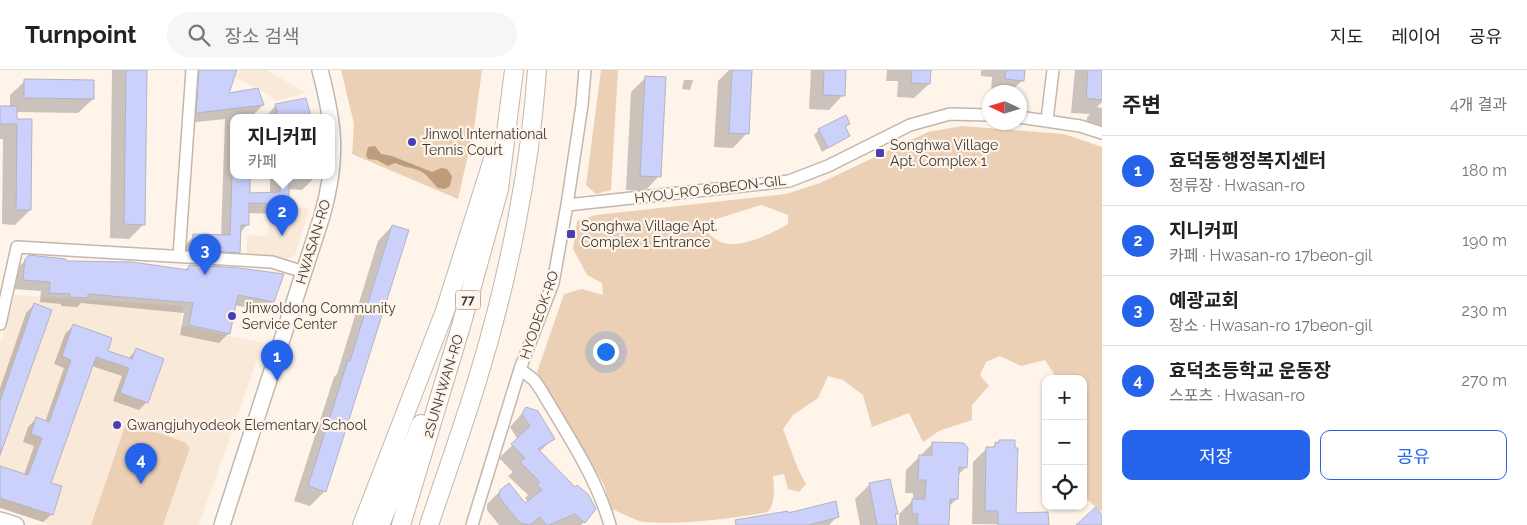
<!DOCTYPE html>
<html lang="ko">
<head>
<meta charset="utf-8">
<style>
	:root { --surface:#fff; --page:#f6f6f6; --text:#222; --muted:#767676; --line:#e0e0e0; --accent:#2563eb }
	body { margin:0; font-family:Raleway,"Noto Sans KR",sans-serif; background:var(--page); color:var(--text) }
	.controls { position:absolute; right:15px; bottom:15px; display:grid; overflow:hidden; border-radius:10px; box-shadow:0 1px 4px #0004 }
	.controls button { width:45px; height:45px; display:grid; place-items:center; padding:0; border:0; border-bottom:1px solid var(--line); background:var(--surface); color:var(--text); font:25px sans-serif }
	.compass { position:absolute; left:982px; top:15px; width:45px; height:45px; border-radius:50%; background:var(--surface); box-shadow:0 1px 4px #0004; rotate:274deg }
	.you { position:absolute; left:605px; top:281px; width:18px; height:18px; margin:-12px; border:4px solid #fff; border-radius:50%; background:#1a73e8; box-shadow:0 0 0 8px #1a73e833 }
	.badge { display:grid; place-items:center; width:32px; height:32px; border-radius:50%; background:var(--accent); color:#fff; font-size:16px; font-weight:700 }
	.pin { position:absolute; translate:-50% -41px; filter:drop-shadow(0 1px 2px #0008) }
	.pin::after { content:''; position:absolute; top:26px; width:18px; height:15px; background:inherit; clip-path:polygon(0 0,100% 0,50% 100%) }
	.popup { position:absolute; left:230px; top:44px; width:105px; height:65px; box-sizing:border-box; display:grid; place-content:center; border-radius:10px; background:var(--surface); filter:drop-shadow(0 1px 4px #0005); font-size:16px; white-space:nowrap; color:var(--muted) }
	.popup b { font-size:19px; color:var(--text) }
	.popup::after { content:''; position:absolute; left:50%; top:100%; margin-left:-10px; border:10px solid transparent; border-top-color:var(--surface) }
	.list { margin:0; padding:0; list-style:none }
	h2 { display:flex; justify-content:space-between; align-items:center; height:65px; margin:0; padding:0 20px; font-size:21px }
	h2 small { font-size:16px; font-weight:400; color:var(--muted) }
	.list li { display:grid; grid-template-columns:32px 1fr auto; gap:15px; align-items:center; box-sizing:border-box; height:70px; padding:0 20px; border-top:1px solid var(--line) }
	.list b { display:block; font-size:19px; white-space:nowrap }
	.list p { margin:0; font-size:16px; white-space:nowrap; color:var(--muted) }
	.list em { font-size:16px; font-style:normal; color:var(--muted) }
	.actions { display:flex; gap:10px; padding:15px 20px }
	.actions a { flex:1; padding:11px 0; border:1px solid var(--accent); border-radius:10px; text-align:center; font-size:18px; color:var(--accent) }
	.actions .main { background:var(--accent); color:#fff }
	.icon { flex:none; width:28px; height:28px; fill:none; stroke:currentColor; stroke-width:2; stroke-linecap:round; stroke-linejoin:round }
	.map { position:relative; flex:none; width:1102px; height:455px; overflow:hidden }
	header { display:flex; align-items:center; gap:30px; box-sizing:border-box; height:70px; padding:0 25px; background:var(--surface); border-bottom:1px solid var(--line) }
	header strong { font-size:24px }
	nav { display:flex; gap:28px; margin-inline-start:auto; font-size:18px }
	.search { width:350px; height:45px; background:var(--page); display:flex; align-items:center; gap:12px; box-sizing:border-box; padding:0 18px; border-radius:28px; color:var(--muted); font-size:19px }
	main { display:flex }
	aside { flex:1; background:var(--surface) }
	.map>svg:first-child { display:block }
	.built { fill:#f9e9d9 }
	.green { fill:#ecd0b5; fill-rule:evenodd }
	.water { fill:#bd9c7b }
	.shadow { fill:#0003 }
	.building { fill:#ccd1fc; stroke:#b2b4c0 }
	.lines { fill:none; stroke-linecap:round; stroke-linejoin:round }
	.minor-casing { stroke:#c1b7ae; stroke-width:14 }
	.major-casing { stroke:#c1b7ae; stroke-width:18 }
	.highway-casing { stroke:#c1b7ae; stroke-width:20 }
	.minor { stroke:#fff; stroke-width:11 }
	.major { stroke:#fff; stroke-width:15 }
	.highway { stroke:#fff; stroke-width:18 }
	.poi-dot { fill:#483fb5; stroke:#fef4ea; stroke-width:2 }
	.labels { text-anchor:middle; stroke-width:4.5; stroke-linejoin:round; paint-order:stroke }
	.shield { fill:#fef4ea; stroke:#78726c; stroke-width:1 }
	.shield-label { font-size:12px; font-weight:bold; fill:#3e3a36 }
	.poi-label { font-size:14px; fill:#3e3a36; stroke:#fef4ea; text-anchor:start }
	.street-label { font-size:14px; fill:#3e3a36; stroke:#fef4ea }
</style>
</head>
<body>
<header>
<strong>Turnpoint</strong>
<div class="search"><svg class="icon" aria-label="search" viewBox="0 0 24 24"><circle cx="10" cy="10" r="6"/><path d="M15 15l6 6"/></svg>장소 검색</div>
<nav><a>지도</a><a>레이어</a><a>공유</a></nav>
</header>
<main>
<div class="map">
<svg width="1102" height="455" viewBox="0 0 1102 455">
	<rect width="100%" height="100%" fill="#fef4ea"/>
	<path class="built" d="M240 0H267L306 23 276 31 258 18 236 8Z
		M271 135 309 139 295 185 284 190 247 186V165L268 166Z
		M15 225 183 236 180 255 263 273 199 455H50L0 437V274Z"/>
	<path class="green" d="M341 0H482L474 59 458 129 352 84 354 54Z
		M601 0H618L611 120 596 124 586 115Z
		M962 56 1064 64 1102 77V442L1083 426V309H1057L1045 290 1021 296 1000 286 986 292 980 305 989 316 972 335V350L939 361 923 372 909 343 872 357 863 325 843 310 828 306 818 328 793 345 783 359 798 399 806 414 799 422 788 419 784 404 773 406C774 418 776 431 768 442 732 449 679 455 643 452 632 449 622 443 611 439L604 415 537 302 564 224 582 219 603 225 602 213 587 205 573 179 577 151 596 145 786 124 820 113 928 62ZM761 135 788 145V154C773 163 739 180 721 172 715 170 710 164 705 160L710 151Z
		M129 352 184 372 190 378 163 455H91L125 356Z"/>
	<path class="water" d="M375 76 381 84 392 86 432 102 441 98 447 99 452 106 450 116 445 119 438 118C431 112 427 103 418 100 410 97 403 97 395 93L388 96 377 90 368 89 366 85 368 77Z"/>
	<path class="shadow" d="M112 0H146L144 154 129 169 110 168Z
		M184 0H236L228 24 263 35 251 47H233V105H249L248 124H270V105H313V109L302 120 288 119V134L278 144 248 143 247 155 240 163 239 182 229 192 182 189 184 176 194 166H221L225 49 187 53 190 11Z
		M729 0H751L747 63 733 78 714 77 718 11Z
		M811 0H845L843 25 829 40 809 39Z
		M887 0H929V14L914 28 897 27 898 11H886Z
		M981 0H1023V10L1010 22H991L992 7 981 6Z
		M1075 0H1102V32L1097 37 1102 38V61L1086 60 1087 48 1090 44 1071 43Z
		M646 7 659 106 645 121 626 120 631 22Z
		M684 10H693L690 20 682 19Z
		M25 11 93 29 78 43 16 42V50H31L30 140 15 155 2 154 3 69H0V37H10V25Z
		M305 30 310 47H266L276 35Z
		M849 54 845 58 849 66 822 82 814 65 819 60Z
		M392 156 325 421 310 436 294 431 334 307 337 304 378 171Z
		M26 190 185 200 190 196 273 231 263 241 234 235 229 263 219 273 180 265 184 243 81 233 77 237 61 236V234L40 232 41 221 14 219 15 200Z
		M34 235 50 240 0 386V318L26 243Z
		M73 256 106 282 128 289 136 280 147 332 139 340 113 331 122 306 92 296 50 414 52 444 43 452 0 438V418L24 405 34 376 23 372 28 357 36 349 45 352 64 298 54 294 65 264Z
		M526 339 553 369 539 382 584 452 581 455H499L487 440V434L500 421 525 434 528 432 525 428 528 425 508 406 513 402 499 388 518 370 510 357Z
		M1000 371 1015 444 1047 455 972 454 973 392 987 378H991Z
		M933 373 966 397 958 405 957 429 948 437V455H899V444L913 430V423H905L906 400Z
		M870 414 897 444 894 446 896 455H860L855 429Z
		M837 447 829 455H738Z"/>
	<path class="building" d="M126 0H147L145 155 124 154Z
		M199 0H237L229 23 258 18 264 35 196 43Z
		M732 0H752L749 64 729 63Z
		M824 0H846L845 26 823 25Z
		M912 0H931L930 14 911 13Z
		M1006 0H1025L1024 11 1005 9Z
		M1088 0H1102V30L1086 28Z
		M645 6 666 7 661 107 640 106Z
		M24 9 94 10V29L24 28Z
		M306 28 311 47H278L275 34Z
		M0 36H17V49H32L31 140H16L17 54H0Z
		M846 45 850 54 845 56 850 66 828 78 818 59Z
		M232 105H250V123L280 122V105H289V134L249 133V155H241L240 183 191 180 193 164 230 165Z
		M392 155 409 160 326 422 308 416 348 290 350 291Z
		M29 185 66 189V191L132 192 188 200 189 195 239 198 284 204 274 232 238 225 230 264 189 255 193 233 88 224V228L70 227V224L49 223 50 212 23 210 25 189Z
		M34 233 52 240 0 385V331Z
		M73 254 112 268 108 281 132 289 136 278 164 289 148 333 120 323 129 298 96 287 51 413 62 416 53 445 0 428V396L28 405 42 368 31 364 36 347 49 352 71 290 62 286Z
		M526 337 538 341 555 369 538 379 575 417 577 415 588 424 596 439 585 453 575 444 549 455H546L540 447 530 455 520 453 499 427 500 420 509 413 525 433 542 420 537 415 540 412 520 392 525 388 511 374 530 356 522 344Z
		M999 370H1015V378H1018L1016 443 1048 442 1049 455H998V441H985L986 377H995V372L999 373Z
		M932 372 964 373 968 378 967 398 959 397 958 429H950L949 455H917L918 444H912V429H925L926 410H918L919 385H932Z
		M890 409 898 444H895L897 455H877L869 413Z
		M836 431 839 447 809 455H736L735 450 788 441V443Z
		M1096 437 1102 445V455H1076Z"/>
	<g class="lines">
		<defs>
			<path id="minor" d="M1019 47 1080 56 1102 63
				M1047 50 1053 0
				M567 135 789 111 828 96 910 55 950 44 989 45
				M179 186 192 0
				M0 254 17 177 272 192 304 202
				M520 299 534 310 541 320C566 363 596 406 610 455
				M472 455 520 299 553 213 567 135 582 35 585 0"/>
			<path id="major" d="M0 450 16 455
				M222 455 322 146C338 89 335 57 320 0"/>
			<path id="highway" d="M362 455 445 241 494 86
				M380 455 421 354
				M401 455 461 256 499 119 514 0
				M429 455C445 407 462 360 477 311 507 214 530 102 537 0"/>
		</defs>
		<use href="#minor" class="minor-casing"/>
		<use href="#major" class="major-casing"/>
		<use href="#highway" class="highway-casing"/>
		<use href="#minor" class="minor"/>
		<use href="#major" class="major"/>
		<use href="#highway" class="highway"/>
	</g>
	<g class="poi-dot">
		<circle cx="412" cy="72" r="5"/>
		<rect x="875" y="78" width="10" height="10" rx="2.5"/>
		<rect x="566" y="159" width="10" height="10" rx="2.5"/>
		<circle cx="232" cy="246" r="5"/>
		<circle cx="117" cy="355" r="5"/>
	</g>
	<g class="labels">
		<rect class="shield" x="455.5" y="220.5" width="25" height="19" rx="4"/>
		<g class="shield-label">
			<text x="468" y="234">77</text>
		</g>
		<g class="poi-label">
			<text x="422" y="69">Jinwol International<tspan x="422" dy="16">Tennis Court</tspan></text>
			<text x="890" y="80">Songhwa Village<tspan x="890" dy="16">Apt. Complex 1</tspan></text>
			<text x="581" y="161">Songhwa Village Apt.<tspan x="581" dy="16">Complex 1 Entrance</tspan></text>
			<text x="242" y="243">Jinwoldong Community<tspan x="242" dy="16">Service Center</tspan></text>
			<text x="127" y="360">Gwangjuhyodeok Elementary School</text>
		</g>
		<g class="street-label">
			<text transform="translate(710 119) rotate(-7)" y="5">HYOU-RO 60BEON-GIL</text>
			<text transform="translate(313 172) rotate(-73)" y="5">HWASAN-RO</text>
			<text transform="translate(539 245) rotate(-71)" y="5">HYODEOK-RO</text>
			<text transform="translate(443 316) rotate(-73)" y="5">2SUNHWAN-RO</text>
		</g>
	</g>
</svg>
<div class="controls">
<button>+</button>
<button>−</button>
<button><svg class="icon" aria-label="locate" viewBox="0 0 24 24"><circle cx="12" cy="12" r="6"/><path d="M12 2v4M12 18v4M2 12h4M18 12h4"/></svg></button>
</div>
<svg class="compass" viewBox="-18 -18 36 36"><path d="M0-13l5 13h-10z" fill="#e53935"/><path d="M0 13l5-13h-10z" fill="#767676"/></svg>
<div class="you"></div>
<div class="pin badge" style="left:277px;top:311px">1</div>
<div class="pin badge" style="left:282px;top:166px">2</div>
<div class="popup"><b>지니커피</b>카페</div>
<div class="pin badge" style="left:205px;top:205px">3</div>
<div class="pin badge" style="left:141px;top:414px">4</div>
</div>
<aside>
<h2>주변<small>4개 결과</small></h2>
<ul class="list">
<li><span class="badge">1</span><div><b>효덕동행정복지센터</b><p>정류장 · Hwasan-ro</p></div><em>180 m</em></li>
<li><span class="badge">2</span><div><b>지니커피</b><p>카페 · Hwasan-ro 17beon-gil</p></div><em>190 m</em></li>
<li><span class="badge">3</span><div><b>예광교회</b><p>장소 · Hwasan-ro 17beon-gil</p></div><em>230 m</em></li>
<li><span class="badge">4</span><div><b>효덕초등학교 운동장</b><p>스포츠 · Hwasan-ro</p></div><em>270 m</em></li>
</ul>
<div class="actions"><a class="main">저장</a><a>공유</a></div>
</aside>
</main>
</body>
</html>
